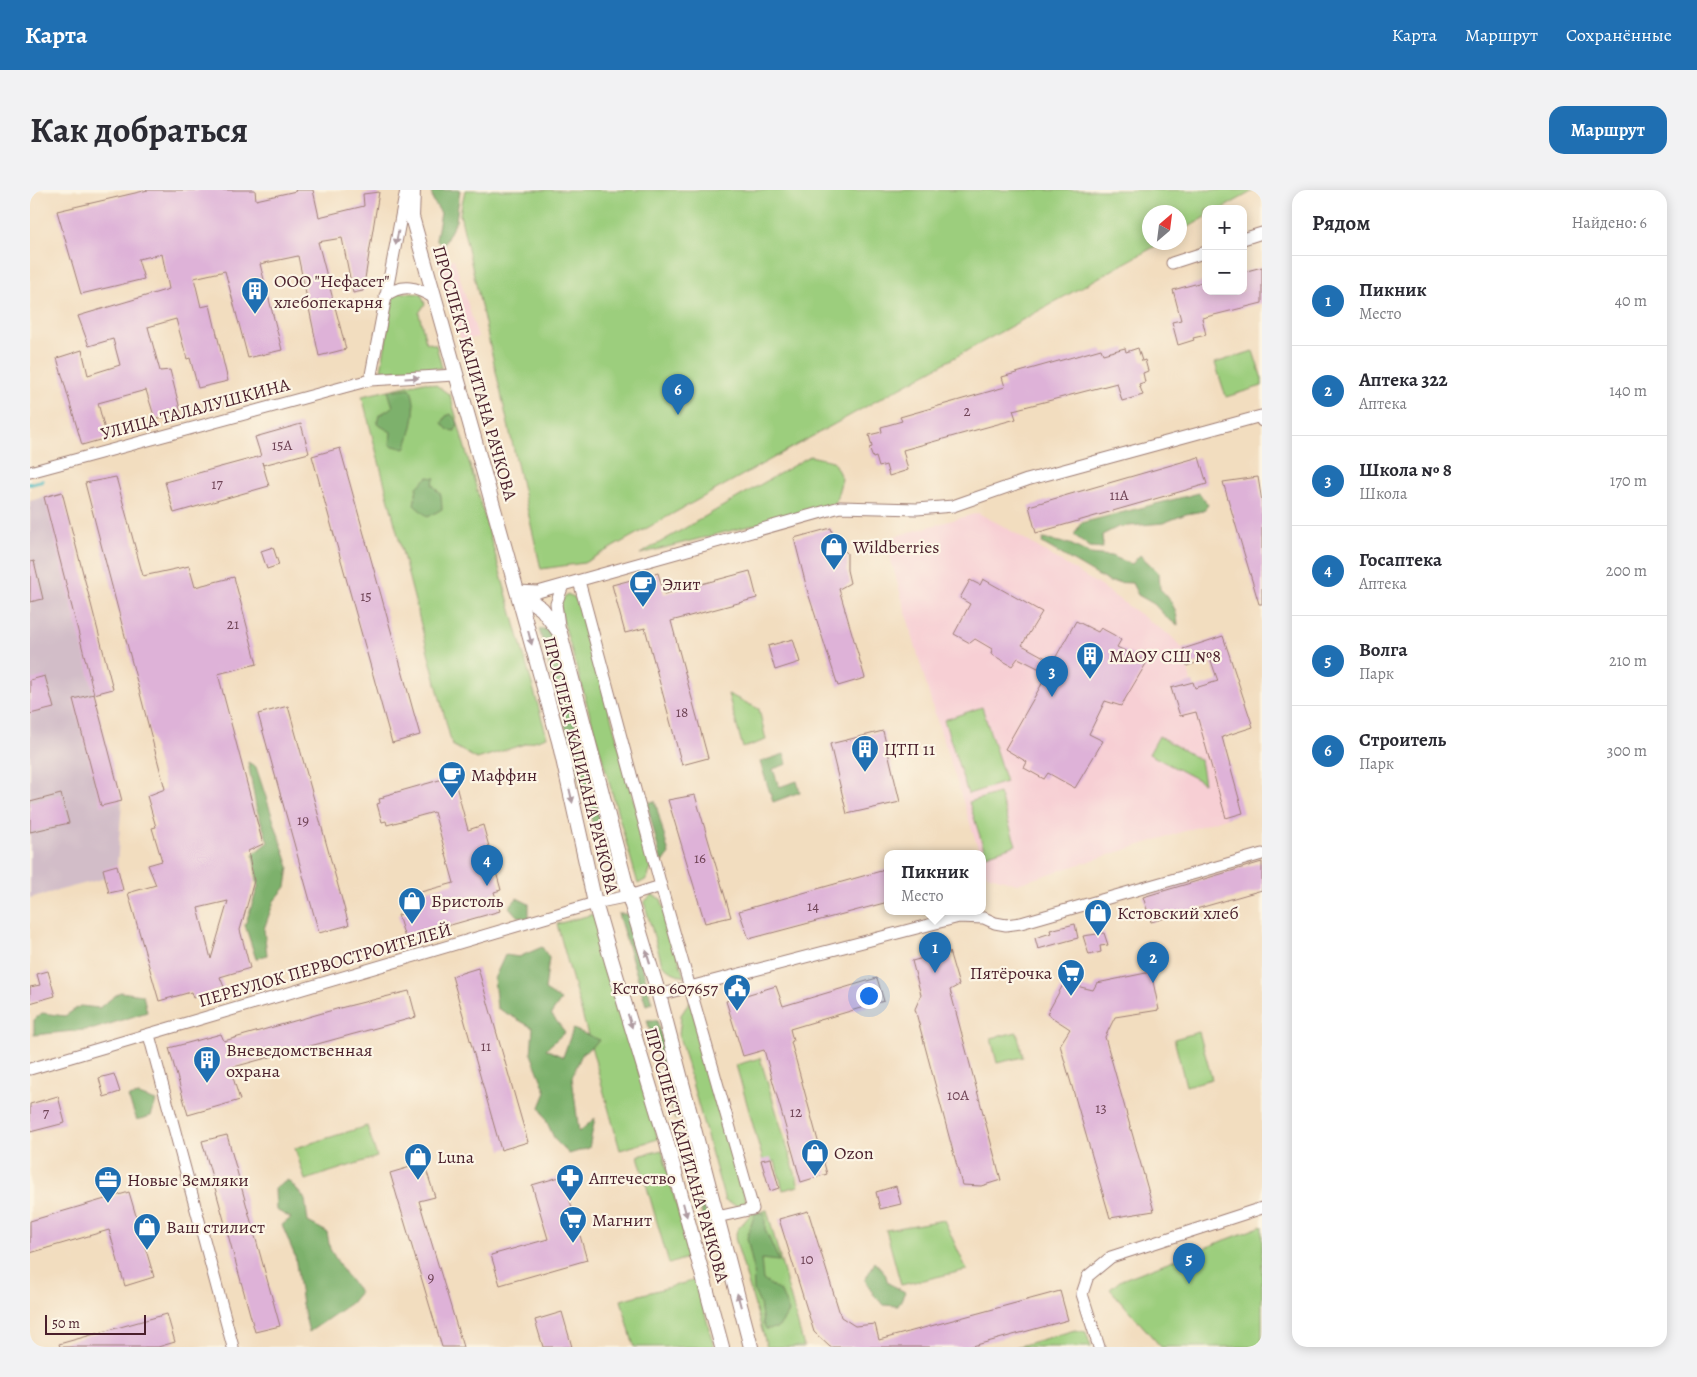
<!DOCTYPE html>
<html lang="ru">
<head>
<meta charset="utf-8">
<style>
	:root { --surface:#fff; --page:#f2f2f3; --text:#2b2b33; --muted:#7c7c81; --line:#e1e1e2; --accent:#1f6fb2 }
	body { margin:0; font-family:Alegreya,serif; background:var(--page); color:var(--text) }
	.controls { position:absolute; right:15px; top:15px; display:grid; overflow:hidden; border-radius:10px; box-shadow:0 2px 12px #0003 }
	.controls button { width:45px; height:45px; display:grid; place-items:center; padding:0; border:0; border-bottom:1px solid var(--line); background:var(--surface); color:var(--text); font:25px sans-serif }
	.compass { position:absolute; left:1112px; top:15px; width:45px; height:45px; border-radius:50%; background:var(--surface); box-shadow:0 2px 12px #0003; rotate:28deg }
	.scale { position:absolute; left:15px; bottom:12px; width:101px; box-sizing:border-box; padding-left:5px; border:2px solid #4a1f2b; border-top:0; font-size:14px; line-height:18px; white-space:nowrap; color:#4a1f2b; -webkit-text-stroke:4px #fcf5e5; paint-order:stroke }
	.you { position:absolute; left:838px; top:805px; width:18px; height:18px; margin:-12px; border:4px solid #fff; border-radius:50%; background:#1a73e8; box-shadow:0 0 0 8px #1a73e833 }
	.badge { display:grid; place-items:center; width:32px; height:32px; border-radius:50%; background:var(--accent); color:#fff; font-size:16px; font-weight:700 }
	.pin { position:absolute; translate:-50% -41px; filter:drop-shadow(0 1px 2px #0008) }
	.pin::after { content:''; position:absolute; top:26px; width:18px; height:15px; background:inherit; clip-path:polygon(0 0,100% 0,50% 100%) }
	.popup { position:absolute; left:854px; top:660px; width:102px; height:65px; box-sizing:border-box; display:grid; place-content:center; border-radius:10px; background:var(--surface); filter:drop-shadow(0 1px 4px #0005); font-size:16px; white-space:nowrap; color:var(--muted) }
	.popup b { font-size:19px; color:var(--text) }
	.popup::after { content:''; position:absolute; left:50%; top:100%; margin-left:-10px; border:10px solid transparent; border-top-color:var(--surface) }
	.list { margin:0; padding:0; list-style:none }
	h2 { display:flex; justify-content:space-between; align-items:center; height:65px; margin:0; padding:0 20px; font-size:21px }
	h2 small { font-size:16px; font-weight:400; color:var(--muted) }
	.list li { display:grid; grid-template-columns:32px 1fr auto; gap:15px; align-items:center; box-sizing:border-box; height:90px; padding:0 20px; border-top:1px solid var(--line) }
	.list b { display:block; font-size:19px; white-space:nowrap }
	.list p { margin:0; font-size:16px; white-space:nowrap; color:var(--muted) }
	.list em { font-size:16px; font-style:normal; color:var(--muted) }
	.map { position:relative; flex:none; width:1232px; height:1157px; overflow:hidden; border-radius:15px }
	header { display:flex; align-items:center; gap:30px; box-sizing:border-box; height:70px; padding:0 25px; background:var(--accent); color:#fff }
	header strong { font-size:24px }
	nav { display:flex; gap:28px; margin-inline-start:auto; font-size:18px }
	.intro { display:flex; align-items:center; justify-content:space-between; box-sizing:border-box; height:120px; padding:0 30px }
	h1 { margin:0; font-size:35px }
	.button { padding:12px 22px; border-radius:15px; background:var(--accent); color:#fff; font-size:18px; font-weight:700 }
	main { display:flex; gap:30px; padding:0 30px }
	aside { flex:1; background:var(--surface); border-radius:15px; box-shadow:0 2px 12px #0003 }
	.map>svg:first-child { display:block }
	.built { fill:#f7cfd4 }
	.industrial { fill:#d2bdc8 }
	.green { fill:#9cce7d; stroke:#737654 }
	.forest { fill:#7db16c; stroke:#64684c }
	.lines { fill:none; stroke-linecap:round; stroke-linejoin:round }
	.stream { stroke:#47b7bd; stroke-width:4 }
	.building { fill:#deb2d8; fill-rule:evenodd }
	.minor-casing { stroke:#9e7e75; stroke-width:13 }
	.tertiary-casing { stroke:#9e7e75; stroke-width:16 }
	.minor { stroke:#fff; stroke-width:11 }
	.tertiary { stroke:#fff; stroke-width:14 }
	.oneway { fill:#ae9aa0 }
	.labels { text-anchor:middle; stroke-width:4.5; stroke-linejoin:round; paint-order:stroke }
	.number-label { font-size:15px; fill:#6f4456 }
	.poi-label { font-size:18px; fill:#4a1f2b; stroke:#fcf5e5; text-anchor:start }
	.street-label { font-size:18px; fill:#4a1f2b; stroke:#fcf5e5 }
</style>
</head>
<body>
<header>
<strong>Карта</strong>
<nav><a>Карта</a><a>Маршрут</a><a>Сохранённые</a></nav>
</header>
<div class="intro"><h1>Как добраться</h1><a class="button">Маршрут</a></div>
<main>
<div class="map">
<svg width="1232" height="1157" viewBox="0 0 1232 1157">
	<rect width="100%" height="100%" fill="#fcf5e5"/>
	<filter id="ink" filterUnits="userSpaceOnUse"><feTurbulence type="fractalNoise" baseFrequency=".02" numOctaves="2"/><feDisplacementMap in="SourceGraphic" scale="10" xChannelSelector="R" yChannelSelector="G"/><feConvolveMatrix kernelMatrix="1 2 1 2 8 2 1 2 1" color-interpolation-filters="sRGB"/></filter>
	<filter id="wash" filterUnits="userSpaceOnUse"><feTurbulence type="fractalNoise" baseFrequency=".0096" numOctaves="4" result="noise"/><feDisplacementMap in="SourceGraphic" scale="20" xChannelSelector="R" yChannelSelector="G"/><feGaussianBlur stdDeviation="1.12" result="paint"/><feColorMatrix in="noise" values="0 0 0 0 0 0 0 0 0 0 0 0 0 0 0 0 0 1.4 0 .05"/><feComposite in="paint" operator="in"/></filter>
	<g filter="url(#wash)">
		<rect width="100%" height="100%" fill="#f2ddbf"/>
		<path class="built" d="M424 69 448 147 431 151 409 73Z
			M948 323 975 337 1069 395 1129 438 1140 445 1154 460 1161 492 1141 499 1150 526 1166 522 1196 628 987 694 957 685 953 672 952 664H950L902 515 855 349Z"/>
		<path class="industrial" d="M14 307 64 504 43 510 71 616 92 611 87 675 74 679 76 688 0 708V311Z"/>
		<path class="green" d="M435 0H1225L1191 19H1176V27L1150 42V22H1120V52L1131 53 554 373 511 379 430 24Z
			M364 102 391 104 395 114 389 123 396 152 406 155 412 178 351 181Z
			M1223 161 1232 189V196L1196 207 1185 173Z
			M394 192 406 195 420 205 517 547 447 569 422 555 332 206Z
			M780 266 803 271 812 289 805 314 610 364Z
			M537 404 544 407 550 415 622 676 617 689 608 694 531 423 530 412Z
			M698 504 729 519 736 550 713 558Z
			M952 517 976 592 938 604 914 530Z
			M1129 546 1170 570 1174 593 1119 564Z
			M969 603 986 655 956 665 939 612Z
			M622 705 631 709 654 787 642 782 632 774 614 712Z
			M564 724 628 949 590 960 527 734Z
			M660 811 717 1014 708 1016 695 1011 649 846 651 825Z
			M987 842 993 867 967 873 961 848Z
			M1169 842 1182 889 1156 896 1144 849Z
			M730 868 769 996 753 1000 745 971 734 974 706 875Z
			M337 936 347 967 275 990 265 958Z
			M632 960 660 1067 639 1074 608 966Z
			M737 1020 774 1157H737L705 1048 707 1040 721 1024Z
			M914 1030 937 1080 871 1095 856 1040Z
			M1232 1036V1157H1131L1080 1099 1091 1090Z
			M666 1090 684 1157H604L591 1110Z
			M1045 1140 1056 1142 1061 1157H986Z"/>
		<path class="forest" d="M401 0H430L426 31 413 56 406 49 411 23 403 11Z
			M380 198C389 217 382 240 375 259L360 255 361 242 347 234 349 225 363 217 358 201Z
			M421 224 428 233 425 241 418 240 412 233 416 226Z
			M398 287 405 288 402 294 411 305 412 319 398 327 384 315 387 297Z
			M1169 303 1178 315 1173 321 1156 324 1133 333 1088 337 1072 345 1073 358 1060 357 1044 345 1051 333Z
			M1013 349 1040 354 1060 364 1081 366 1102 374 1110 365 1129 383 1130 399C1141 409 1147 420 1148 435L1138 429 1124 414 1108 405 1102 393 1079 392 1012 353Z
			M509 439H520L562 598 553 603Z
			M754 564 757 574 743 579 749 597 767 591 770 602 743 612 730 572Z
			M218 572 226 577 259 677 256 697 244 711 234 739 237 765 226 769 215 735 228 697 223 664 238 652 226 617Z
			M565 608 584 663 574 674 557 615Z
			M625 611 639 664 632 674 617 613Z
			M487 708 499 714V729L487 726 479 717Z
			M588 724H598L622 813 616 815Z
			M512 757 519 768 515 800 531 810 521 824 535 842 516 859 533 867 543 839 570 850 552 864 542 887 549 942 565 928 559 958 539 964 525 950 510 917 516 902 501 864 503 838 467 818 464 789 475 765 489 767Z
			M90 802 113 805 117 822 64 839 4 845V830L12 823 35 826 50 816 69 818Z
			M617 830H627L651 925 645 930Z
			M109 905 126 911 121 926 107 930 98 907Z
			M258 990 275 1009 278 1032 297 1042 300 1059 315 1084 330 1102 321 1113 279 1142 272 1114 265 1066 252 1035 261 1028 246 1020 245 998Z
			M674 1007 698 1091 691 1094 668 1011Z
			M725 1023H735V1039L749 1071 731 1069 733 1090 751 1102 759 1122 748 1138 736 1139 733 1134 730 1114 724 1101 723 1076 717 1048Z
			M845 1072 855 1083 858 1093 875 1102 868 1116 854 1115 844 1105 835 1090Z"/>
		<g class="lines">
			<path class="stream" d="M0 294 12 291"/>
		</g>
		<g id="blocks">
			<path class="building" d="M118 0H225L226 10 266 1 265 0H283L289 27 334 16 333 4 349 2 333 101 323 103 312 48 288 52 316 159 289 166 268 66 230 74 252 160 218 168 195 81 164 88 171 117 180 115 198 191 168 198 160 168 157 169 146 129 118 137 130 181 140 180 151 223 125 229 116 200 68 213 77 248 52 255 27 168 52 160 58 185 90 175 83 149 59 156 48 126 139 99 132 64 108 69 114 89 51 104 27 21Z
				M1232 77V113L1172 128 1176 145 1163 148 1164 150 1148 155 1142 132 1151 130 1143 100 1176 91V101H1213V82Z
				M1095 158 1096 162 1108 158 1112 171 1115 170 1118 181 1113 183 1115 192 1109 194 1113 205 1092 211 1087 193 983 220 986 229 873 260 878 280 859 286 856 275 849 277 846 267 843 268 839 258 842 257 839 245 852 242 851 237 872 231 870 227 975 197 972 187 1071 159 1073 164Z
				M271 234 279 263 233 275 232 272 239 296 144 323 135 292 231 266 225 247Z
				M310 258 390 545 362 553 282 266Z
				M1169 267 1177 294 1006 343 999 316Z
				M86 287 113 386 159 376 165 397 204 387 227 474 188 484 233 654 218 661 224 691 210 740 220 778 190 787 194 797 163 808 161 802 129 811 98 703 126 695 118 675 132 671 122 638 126 637 117 606 135 599 55 293ZM198 711 181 769 168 718Z
				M1228 287 1232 312V414H1229L1193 292Z
				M32 302 83 499 64 504 14 307Z
				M801 338 807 360 813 359 817 363V380L820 393 809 399 835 488 808 496 778 403 764 348Z
				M243 357 249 375 237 379 231 361Z
				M4 371 13 409 0 412V372Z
				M720 381 727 408 641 431 678 568 652 575 615 438 595 443 582 395 628 383 634 404Z
				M953 389 1012 422 992 455 1023 472 1046 431 1068 442 1071 438 1084 445 1091 450 1087 457 1117 472 1091 516 1075 511 1059 544 1073 551 1045 598 1018 583 1014 589 994 578 997 572 975 559 1018 483 988 468 982 476 961 464 962 459 945 449 940 453 924 444 940 414 930 408 940 390 950 395Z
				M1193 446 1223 537 1192 547 1213 623 1196 628 1166 522 1150 526 1141 498 1163 492 1165 498 1188 491 1180 468 1157 476 1153 459Z
				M763 449 770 472 745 480 738 456Z
				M15 486 24 518 0 524V490Z
				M64 504 92 611 71 616 43 509Z
				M258 516 319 735 289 743 228 524Z
				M853 541 870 612 817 624 800 554Z
				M413 589 414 593 422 591 423 596H426L438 640 453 635 471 700 464 702 470 721 375 748 368 725 377 723 373 711 377 710 376 706 424 693 404 622 357 635 356 631 352 632 347 614 350 613 349 609 354 608 353 606Z
				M31 604 39 633 0 642V612Z
				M665 605 701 727 675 733 638 610Z
				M1232 672V700L1121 732 1113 707Z
				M87 675 93 700 79 703 73 679Z
				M858 679V712L719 749 709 721Z
				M1045 734 1048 748 1008 759 1005 748 1021 743 1020 740Z
				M1074 743 1078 755 1070 756 1071 762 1059 765 1053 746Z
				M919 761 929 795 920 800 971 990 951 996 932 995 885 819 891 805 882 771Z
				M448 778 498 952 471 960 422 786Z
				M18 781 25 806 0 813V797L10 795 7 784Z
				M1121 782 1129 820 1085 827 1075 847 1124 1021 1080 1028 1030 855 1040 839 1017 824 1034 793 1063 800 1067 793Z
				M847 788 854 811 760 839 763 851 761 852 797 984 771 992 734 860 713 866 696 811 746 796 753 816Z
				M379 801 386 827 200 878 210 910 158 925 139 858 191 844 194 851 310 818Z
				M84 884 90 902 74 907 69 888Z
				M28 906 35 933 0 942V914Z
				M197 945 250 1136 225 1142 172 951Z
				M741 968 749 998 740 1001 731 970Z
				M394 973 405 1007 389 1011 433 1157H412L360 983Z
				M533 986 557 1070 470 1095 461 1065 518 1049 502 995Z
				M866 996 871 1014 850 1019 846 1002Z
				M99 1002 124 1087 95 1096 79 1040 0 1063V1031Z
				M778 1021 811 1127 825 1136 845 1134 849 1150 1030 1101 1038 1130 939 1157H800L784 1142 749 1029Z
				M532 1122 542 1157H513L505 1130Z
				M137 1124 145 1152 128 1157H30L29 1154Z"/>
		</g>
	</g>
	<g filter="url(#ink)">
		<use href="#blocks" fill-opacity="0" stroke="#9e7e75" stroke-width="1"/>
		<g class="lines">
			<defs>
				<path id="minor" d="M1213 49 1232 43
					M1142 73 1176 62
					M355 106C373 93 387 97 404 108
					M340 190 376 0
					M0 282 340 190 425 185
					M487 401 508 402 810 317 887 319 923 316 997 290 1231 226 1232 231
					M530 443 526 414 533 395
					M631 696 723 1019 687 1027
					M629 805 929 727 954 728 965 733 976 735 991 733 1232 664
					M119 845 203 1157
					M0 879 565 713 599 706 631 696 549 391
					M1069 1157 1052 1104 1058 1086 1081 1067 1232 1018"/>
				<path id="tertiary" d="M383 0 382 27 529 551 565 713 582 772 636 950 692 1157
					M487 401 512 419 530 443 599 706 629 805 721 1157"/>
			</defs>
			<use href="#minor" class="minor-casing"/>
			<use href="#tertiary" class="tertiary-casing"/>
			<use href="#minor" class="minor"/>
			<use href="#tertiary" class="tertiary"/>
		</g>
		<defs><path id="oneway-solid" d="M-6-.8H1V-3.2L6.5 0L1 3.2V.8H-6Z" transform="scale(1.25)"/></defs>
		<g class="oneway">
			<use href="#oneway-solid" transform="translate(367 48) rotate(101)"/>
			<use href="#oneway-solid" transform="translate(382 188) rotate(-3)"/>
			<use href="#oneway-solid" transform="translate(500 448) rotate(75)"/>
			<use href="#oneway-solid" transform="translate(541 606) rotate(77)"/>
			<use href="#oneway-solid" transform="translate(618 767) rotate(-107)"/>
			<use href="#oneway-solid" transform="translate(600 831) rotate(73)"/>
			<use href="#oneway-solid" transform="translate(655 1020) rotate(75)"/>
			<use href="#oneway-solid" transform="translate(709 1110) rotate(-105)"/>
		</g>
	</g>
	<defs>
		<symbol id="building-pin" viewBox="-11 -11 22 30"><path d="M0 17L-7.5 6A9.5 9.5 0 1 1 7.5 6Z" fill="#1f6fb2" stroke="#fcf5e5"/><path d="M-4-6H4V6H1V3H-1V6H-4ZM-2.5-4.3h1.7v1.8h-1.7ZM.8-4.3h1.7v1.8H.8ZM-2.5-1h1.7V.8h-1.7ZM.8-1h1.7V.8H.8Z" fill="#fff"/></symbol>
		<symbol id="shop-pin" viewBox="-11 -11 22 30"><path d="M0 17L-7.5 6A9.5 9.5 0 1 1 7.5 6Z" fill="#1f6fb2" stroke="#fcf5e5"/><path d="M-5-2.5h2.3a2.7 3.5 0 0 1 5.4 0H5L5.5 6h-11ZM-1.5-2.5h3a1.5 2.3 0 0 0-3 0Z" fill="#fff"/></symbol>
		<symbol id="cafe-pin" viewBox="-11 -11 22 30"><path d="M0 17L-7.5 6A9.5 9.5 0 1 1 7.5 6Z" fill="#1f6fb2" stroke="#fcf5e5"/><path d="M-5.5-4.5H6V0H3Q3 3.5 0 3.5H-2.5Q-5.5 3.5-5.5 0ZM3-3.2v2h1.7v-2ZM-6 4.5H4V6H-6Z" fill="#fff"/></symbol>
		<symbol id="supermarket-pin" viewBox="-11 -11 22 30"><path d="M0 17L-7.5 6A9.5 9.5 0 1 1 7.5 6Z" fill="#1f6fb2" stroke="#fcf5e5"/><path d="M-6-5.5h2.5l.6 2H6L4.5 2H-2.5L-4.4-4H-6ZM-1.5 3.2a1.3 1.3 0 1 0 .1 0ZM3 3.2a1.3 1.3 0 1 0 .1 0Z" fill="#fff"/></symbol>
		<symbol id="civic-pin" viewBox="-11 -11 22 30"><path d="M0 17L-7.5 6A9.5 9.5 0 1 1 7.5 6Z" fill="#1f6fb2" stroke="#fcf5e5"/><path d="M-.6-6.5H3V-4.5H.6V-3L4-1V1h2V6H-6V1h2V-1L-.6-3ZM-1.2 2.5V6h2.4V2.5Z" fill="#fff"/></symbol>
		<symbol id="pharmacy-pin" viewBox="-11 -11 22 30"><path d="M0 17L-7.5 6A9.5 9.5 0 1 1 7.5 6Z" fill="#1f6fb2" stroke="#fcf5e5"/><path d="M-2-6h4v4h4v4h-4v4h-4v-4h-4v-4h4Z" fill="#fff"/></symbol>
		<symbol id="office-pin" viewBox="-11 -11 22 30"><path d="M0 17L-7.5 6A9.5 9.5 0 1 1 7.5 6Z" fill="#1f6fb2" stroke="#fcf5e5"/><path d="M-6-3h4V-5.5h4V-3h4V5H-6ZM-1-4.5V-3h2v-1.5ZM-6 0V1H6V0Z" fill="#fff"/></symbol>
	</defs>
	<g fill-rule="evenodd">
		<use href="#building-pin" x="209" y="85" width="32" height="43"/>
		<use href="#shop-pin" x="788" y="341" width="32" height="43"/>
		<use href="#cafe-pin" x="597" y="378" width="32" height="43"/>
		<use href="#building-pin" x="1044" y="450" width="32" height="43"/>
		<use href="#building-pin" x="819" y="543" width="32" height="43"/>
		<use href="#cafe-pin" x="406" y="569" width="32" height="43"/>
		<use href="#shop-pin" x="366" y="695" width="32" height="43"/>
		<use href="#shop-pin" x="1052" y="707" width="32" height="43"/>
		<use href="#supermarket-pin" x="1025" y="767" width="32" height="43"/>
		<use href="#civic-pin" x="691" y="782" width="32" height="43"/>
		<use href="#building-pin" x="161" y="854" width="32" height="43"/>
		<use href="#shop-pin" x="769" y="947" width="32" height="43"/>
		<use href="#shop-pin" x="372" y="951" width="32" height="43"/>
		<use href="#pharmacy-pin" x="524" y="972" width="32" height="43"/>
		<use href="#office-pin" x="62" y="974" width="32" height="43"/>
		<use href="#supermarket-pin" x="527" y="1014" width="32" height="43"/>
		<use href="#shop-pin" x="101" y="1021" width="32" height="43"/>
	</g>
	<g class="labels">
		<g class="number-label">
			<text x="937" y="226">2</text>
			<text x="252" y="260">15А</text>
			<text x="187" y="299">17</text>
			<text x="1089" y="310">11А</text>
			<text x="336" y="411">15</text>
			<text x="203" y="439">21</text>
			<text x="652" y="527">18</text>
			<text x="273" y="635">19</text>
			<text x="670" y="673">16</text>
			<text x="783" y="721">14</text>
			<text x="456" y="861">11</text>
			<text x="928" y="910">10А</text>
			<text x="1071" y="923">13</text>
			<text x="766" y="927">12</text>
			<text x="16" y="928">7</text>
			<text x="777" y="1074">10</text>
			<text x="401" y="1092">9</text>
		</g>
		<g class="poi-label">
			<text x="244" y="97">ООО "Нефасет"<tspan x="244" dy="21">хлебопекарня</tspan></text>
			<text x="823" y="363">Wildberries</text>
			<text x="632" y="400">Элит</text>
			<text x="1079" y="472">МАОУ СШ №8</text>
			<text x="854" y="565">ЦТП 11</text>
			<text x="441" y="591">Маффин</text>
			<text x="401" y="717">Бристоль</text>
			<text x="1087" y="729">Кстовский хлеб</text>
			<text x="1022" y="789" text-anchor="end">Пятёрочка</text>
			<text x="688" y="804" text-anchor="end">Кстово 607657</text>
			<text x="196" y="866">Вневедомственная<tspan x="196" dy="21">охрана</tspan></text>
			<text x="804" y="969">Ozon</text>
			<text x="407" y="973">Luna</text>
			<text x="559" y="994">Аптечество</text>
			<text x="97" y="996">Новые Земляки</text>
			<text x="562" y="1036">Магнит</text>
			<text x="136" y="1043">Ваш стилист</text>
		</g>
		<g class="street-label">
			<text transform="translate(445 183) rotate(74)" y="6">ПРОСПЕКТ КАПИТАНА РАЧКОВА</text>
			<text transform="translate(165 219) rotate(-15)" y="6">УЛИЦА ТАЛАЛУШКИНА</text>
			<text transform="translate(551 575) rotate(76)" y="6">ПРОСПЕКТ КАПИТАНА РАЧКОВА</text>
			<text transform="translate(295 775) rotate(-16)" y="6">ПЕРЕУЛОК ПЕРВОСТРОИТЕЛЕЙ</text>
			<text transform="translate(657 965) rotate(74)" y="6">ПРОСПЕКТ КАПИТАНА РАЧКОВА</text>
		</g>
	</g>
</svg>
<div class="controls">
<button>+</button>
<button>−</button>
</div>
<svg class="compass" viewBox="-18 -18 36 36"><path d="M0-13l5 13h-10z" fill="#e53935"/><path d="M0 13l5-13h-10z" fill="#7c7c81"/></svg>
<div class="scale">50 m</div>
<div class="you"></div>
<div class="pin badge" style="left:905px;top:783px">1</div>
<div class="popup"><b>Пикник</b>Место</div>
<div class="pin badge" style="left:1123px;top:793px">2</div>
<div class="pin badge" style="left:1022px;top:507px">3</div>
<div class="pin badge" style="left:457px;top:696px">4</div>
<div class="pin badge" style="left:1159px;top:1094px">5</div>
<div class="pin badge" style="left:648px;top:225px">6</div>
</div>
<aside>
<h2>Рядом<small>Найдено: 6</small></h2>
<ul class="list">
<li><span class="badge">1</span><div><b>Пикник</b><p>Место</p></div><em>40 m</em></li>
<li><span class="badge">2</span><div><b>Аптека 322</b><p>Аптека</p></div><em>140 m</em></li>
<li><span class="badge">3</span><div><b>Школа № 8</b><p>Школа</p></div><em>170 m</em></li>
<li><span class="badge">4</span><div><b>Госаптека</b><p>Аптека</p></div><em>200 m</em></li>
<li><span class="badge">5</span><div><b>Волга</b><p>Парк</p></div><em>210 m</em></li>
<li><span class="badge">6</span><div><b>Строитель</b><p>Парк</p></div><em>300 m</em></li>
</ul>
</aside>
</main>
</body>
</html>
